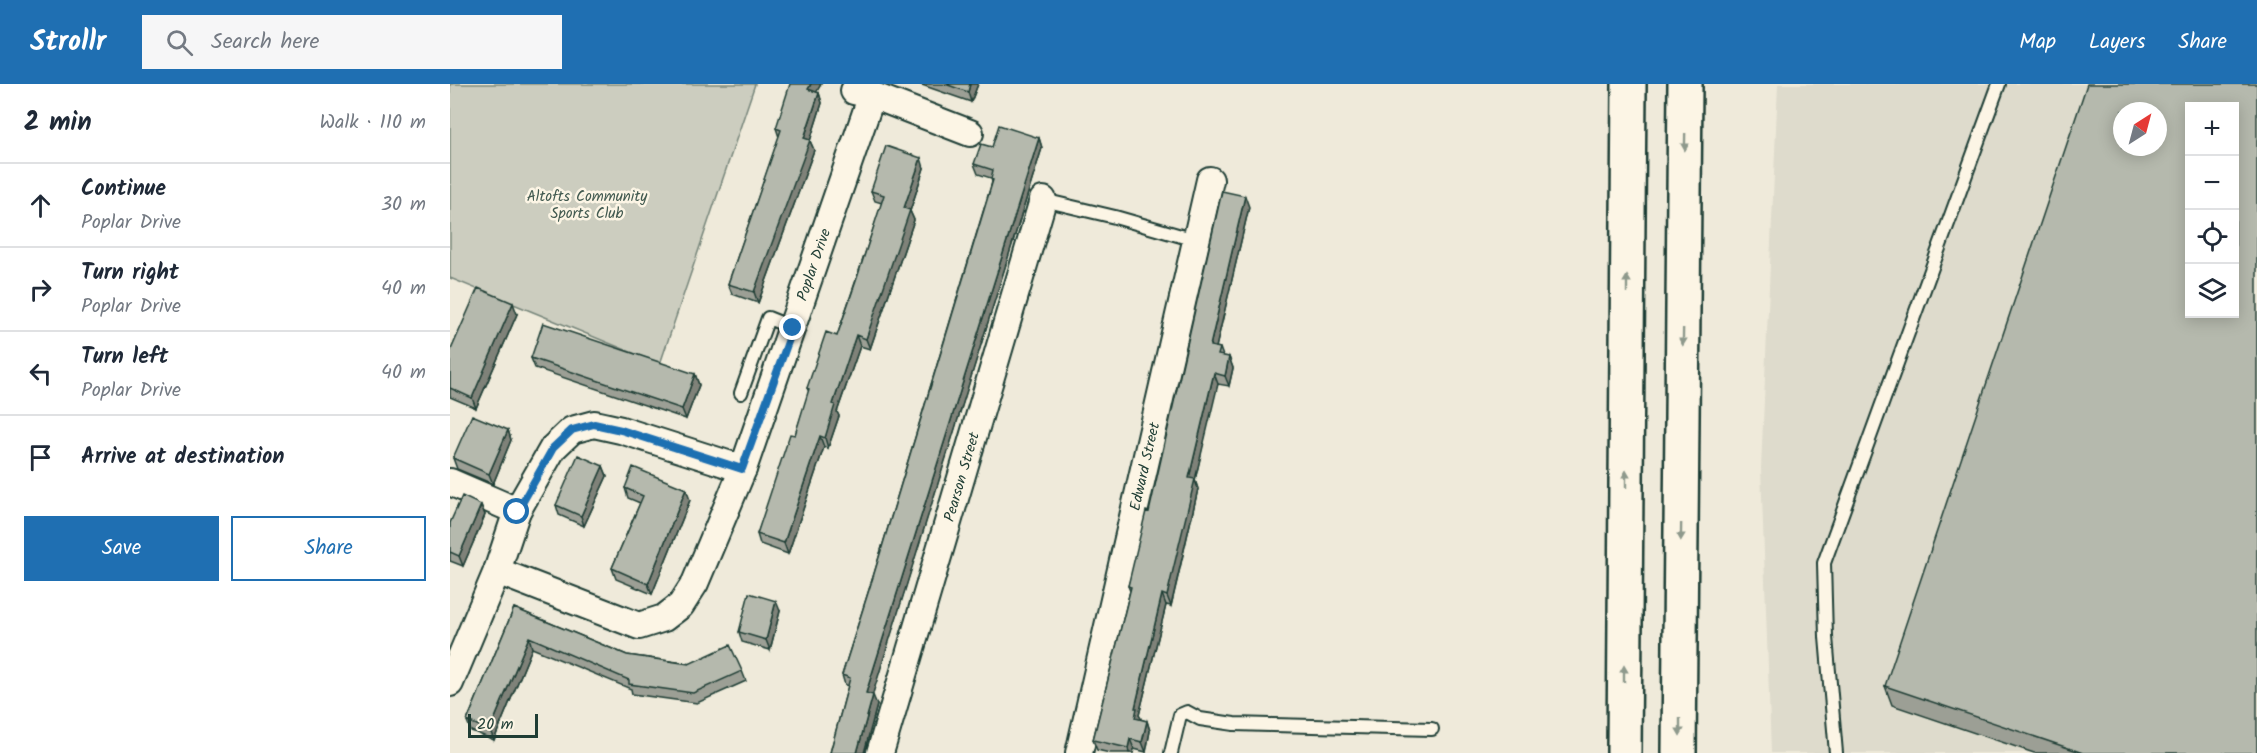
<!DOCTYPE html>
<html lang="en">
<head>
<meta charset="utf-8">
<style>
	:root { --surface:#fff; --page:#f6f6f7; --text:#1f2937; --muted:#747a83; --line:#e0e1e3; --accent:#1f6fb2 }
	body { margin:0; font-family:Kalam,sans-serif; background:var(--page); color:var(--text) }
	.controls { position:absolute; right:18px; top:18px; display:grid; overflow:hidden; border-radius:0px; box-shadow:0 3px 15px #0003 }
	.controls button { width:54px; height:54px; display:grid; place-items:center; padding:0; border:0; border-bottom:2px solid var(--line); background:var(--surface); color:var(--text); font:30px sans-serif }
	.compass { position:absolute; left:1663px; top:18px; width:54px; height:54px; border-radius:50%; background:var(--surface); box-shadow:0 3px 15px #0003; rotate:36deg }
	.scale { position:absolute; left:18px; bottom:15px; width:70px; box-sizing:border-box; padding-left:6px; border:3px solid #1f3d34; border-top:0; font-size:16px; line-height:21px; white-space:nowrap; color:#1f3d34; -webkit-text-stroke:4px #fcf5e5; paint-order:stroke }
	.stop { position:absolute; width:18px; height:18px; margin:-14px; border:4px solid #1f6fb2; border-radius:50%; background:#fff }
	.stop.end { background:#1f6fb2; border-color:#fff; box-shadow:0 2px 6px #0008 }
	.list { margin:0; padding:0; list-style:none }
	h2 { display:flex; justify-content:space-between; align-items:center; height:78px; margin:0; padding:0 24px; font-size:26px }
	h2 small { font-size:20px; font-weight:400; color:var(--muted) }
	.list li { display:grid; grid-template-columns:39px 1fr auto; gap:18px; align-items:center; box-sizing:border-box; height:84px; padding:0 24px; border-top:2px solid var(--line) }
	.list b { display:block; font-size:22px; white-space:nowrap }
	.list p { margin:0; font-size:20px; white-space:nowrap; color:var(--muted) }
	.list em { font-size:20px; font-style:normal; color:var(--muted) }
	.actions { display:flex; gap:12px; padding:18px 24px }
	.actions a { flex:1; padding:14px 0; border:2px solid var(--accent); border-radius:0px; text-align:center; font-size:21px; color:var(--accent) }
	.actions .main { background:var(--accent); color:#fff }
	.icon { flex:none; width:33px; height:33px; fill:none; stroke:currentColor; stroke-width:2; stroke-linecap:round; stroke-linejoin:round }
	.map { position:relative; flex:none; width:1807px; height:669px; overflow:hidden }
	header { display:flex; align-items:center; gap:36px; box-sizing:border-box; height:84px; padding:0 30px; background:var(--accent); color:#fff }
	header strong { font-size:28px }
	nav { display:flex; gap:33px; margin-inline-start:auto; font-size:21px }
	.search { width:420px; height:54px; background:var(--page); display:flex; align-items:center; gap:15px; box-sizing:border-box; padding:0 21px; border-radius:0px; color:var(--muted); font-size:22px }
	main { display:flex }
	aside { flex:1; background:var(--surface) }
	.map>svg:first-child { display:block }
	.built { fill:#dedbcc; fill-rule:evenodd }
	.green { fill:#cccdbf; stroke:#76857a; stroke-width:1.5 }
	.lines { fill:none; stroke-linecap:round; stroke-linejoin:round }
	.service-casing { stroke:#1f3d34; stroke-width:16 }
	.minor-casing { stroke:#1f3d34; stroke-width:30 }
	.motorway-casing { stroke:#1f3d34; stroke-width:38 }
	.service { stroke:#fcf5e5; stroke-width:12 }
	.minor { stroke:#fcf5e5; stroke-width:26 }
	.motorway { stroke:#fcf5e5; stroke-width:33 }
	.wall { fill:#9c9f95; stroke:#1f3d34; stroke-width:1.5 }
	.shaded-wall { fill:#7f8279; stroke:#1f3d34; stroke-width:1.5 }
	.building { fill:#b5b9ad; stroke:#1f3d34; stroke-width:1.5; fill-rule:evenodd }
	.oneway { fill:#8e998c }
	.route { stroke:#1f6fb2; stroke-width:8 }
	.labels { text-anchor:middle; stroke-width:5; stroke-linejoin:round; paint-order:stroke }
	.park-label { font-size:15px; fill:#425a50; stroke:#fcf5e5 }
	.street-label { font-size:15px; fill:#1f3d34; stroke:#fcf5e5 }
</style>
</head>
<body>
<header>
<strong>Strollr</strong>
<div class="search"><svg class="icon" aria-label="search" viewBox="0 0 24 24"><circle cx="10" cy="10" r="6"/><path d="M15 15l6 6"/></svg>Search here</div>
<nav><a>Map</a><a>Layers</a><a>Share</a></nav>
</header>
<main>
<aside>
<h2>2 min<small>Walk · 110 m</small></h2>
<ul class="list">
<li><svg class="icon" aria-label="ahead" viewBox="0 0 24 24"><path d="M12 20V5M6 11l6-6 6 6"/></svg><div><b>Continue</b><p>Poplar Drive</p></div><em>30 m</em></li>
<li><svg class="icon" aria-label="right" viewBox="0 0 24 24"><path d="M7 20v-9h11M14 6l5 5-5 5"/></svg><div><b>Turn right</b><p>Poplar Drive</p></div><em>40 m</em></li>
<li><svg class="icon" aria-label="left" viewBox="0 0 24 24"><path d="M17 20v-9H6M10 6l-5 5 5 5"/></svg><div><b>Turn left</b><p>Poplar Drive</p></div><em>40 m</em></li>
<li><svg class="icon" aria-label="arrive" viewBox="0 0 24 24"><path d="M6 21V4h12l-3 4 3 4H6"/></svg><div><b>Arrive at destination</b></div></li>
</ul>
<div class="actions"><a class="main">Save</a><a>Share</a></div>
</aside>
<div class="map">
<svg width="1807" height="669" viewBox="0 0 1807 669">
	<rect width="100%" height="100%" fill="#efeada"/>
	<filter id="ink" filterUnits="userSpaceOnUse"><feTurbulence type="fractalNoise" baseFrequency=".0167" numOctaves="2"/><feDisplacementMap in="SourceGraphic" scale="12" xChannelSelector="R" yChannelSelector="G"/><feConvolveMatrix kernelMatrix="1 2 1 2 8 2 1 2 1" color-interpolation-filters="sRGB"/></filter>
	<g filter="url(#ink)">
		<path class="built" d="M1328 0H1807V669H1321L1311 384ZM1740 22H1784V230H1740ZM1672 27H1708V63H1672Z"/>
		<path class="green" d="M0 0H305L210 280 0 194Z"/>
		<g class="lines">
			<defs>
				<path id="service" d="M593 116 665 133 745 156
					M291 309 318 234 343 244
					M721 669 730 631 737 628 750 635 784 640 982 645
					M1386 669 1376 553 1374 479 1549 0"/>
				<g id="minor">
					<path d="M404 7 422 11 520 49"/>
					<path d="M0 398 67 427"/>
					<path id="s1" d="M47 487 189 542 214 534 231 521 245 499 293 385 422 11"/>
					<path d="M0 599 47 487 67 427 103 364 122 346 144 340 171 346 293 385"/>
					<path id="s2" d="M430 669 593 116"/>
					<path id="s3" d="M629 669 760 96"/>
				</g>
				<path id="motorway" d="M1174 669 1179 0
					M1229 669 1235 0"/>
			</defs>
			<use href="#service" class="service-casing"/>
			<use href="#minor" class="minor-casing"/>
			<use href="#motorway" class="motorway-casing"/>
			<use href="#service" class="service"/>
			<use href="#minor" class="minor"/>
			<use href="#motorway" class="motorway"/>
		</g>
		<path class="wall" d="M371 0 366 8 369 9 372 19 360 57 364 66 308 219 282 210 278 200 329 53 326 44Z
			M469 0H528L521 18Z
			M589 54 592 64 422 611 427 621 414 669H380L398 602 395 601 392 591 423 493 542 98 541 94 528 90 524 80 542 63Z
			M474 84 460 127 464 136 420 265 410 262 387 328 389 332 378 364 374 363 338 470 310 460 307 450 345 351 359 308 357 304 387 252 432 119 425 117 421 107Z
			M799 123 766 263 770 264 773 272 779 273 783 284 779 302 768 300 765 307 745 396 748 405 727 497 721 522 716 521 689 631 690 635 697 637 700 647 696 668 684 665 683 669H660L647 666 643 656 680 507 678 502Z
			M67 230 26 324 0 313V268Z
			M81 274 245 290 249 301 236 335 85 284Z
			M58 346 61 356 43 400 7 385 3 374Z
			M153 382 157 392 134 442 109 431 106 421Z
			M175 404 240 416 202 510 166 495 162 484 190 419 178 414Z
			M31 421 35 431 13 482 0 477V439Z
			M64 524 177 571 292 587 296 597 247 619 182 610 181 605 82 564 44 656 21 647 17 637Z
			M330 527 320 566 292 558 289 548Z
			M1435 602 1807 669H1584L1442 621Z"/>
		<path class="shaded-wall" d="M361 0H371L362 16 358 5Z
			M520 0H528L521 18 518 8Z
			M369 9 372 19 360 57 364 66 308 219 304 208Z
			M589 54 592 64 420 619 416 609Z
			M471 74 474 84 460 127 464 136 420 265 416 255 454 124Z
			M795 112 799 123 764 272 760 262Z
			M63 219 67 230 26 324 22 314Z
			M406 251 410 262 387 328 389 332 378 364 375 354 383 320Z
			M779 273 783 284 779 302 775 292Z
			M764 289 768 300 745 396 748 405 721 522 717 512 739 394Z
			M245 290 249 301 236 335 232 325Z
			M58 346 61 356 43 400 39 390Z
			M370 352 374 363 338 470 334 459Z
			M153 382 157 392 134 442 131 432Z
			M236 405 240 416 202 510 198 500Z
			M31 421 35 431 13 482 9 472Z
			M712 510 716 521 689 631 691 634 688 644 685 634V624Z
			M326 517 330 527 320 566 316 556Z
			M79 553 82 564 44 656 40 646Z
			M423 611 427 621 414 669H407Z
			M697 637 700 647 696 668 692 658Z
			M680 655 684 665 683 669H679L678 664Z"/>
		<path class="building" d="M340 0H361L358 5 369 9 354 54 360 56 304 208 278 200 331 46 326 44Z
			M495 0H520L518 8Z
			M1637 0H1807V669H1633L1435 602ZM1740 22H1785V230H1740ZM1672 27H1708V63H1672Z
			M549 41 589 54 416 609 423 611 407 669H380L400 594 392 591 423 493 543 96 541 95 543 86 524 80 531 60 542 63Z
			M436 62 471 74 454 124 460 126 416 255 406 251 383 320 385 321 375 354 370 352 334 459 307 450 340 350 345 351 359 305 357 304 376 248 387 252 406 197 434 111 421 107Z
			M772 107 795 112 760 262 770 264 768 271 779 273 775 292 764 289 762 297 739 394 745 395 723 486 717 512 712 510 685 624H687L685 634 697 637 692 658 680 655 678 664 643 656 681 503 678 502 696 427 699 428Z
			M28 204 63 219 22 314 0 304V268Z
			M93 239 245 290 232 325 81 274Z
			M22 331 58 346 39 390 3 374Z
			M128 371 153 382 131 432 106 421Z
			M183 383 236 405 198 500 162 484 193 412 175 404Z
			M12 412 31 421 9 472 0 468V439Z
			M299 509 326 517 316 556 289 548Z
			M64 524 177 571 239 580 280 561 292 587 243 609 179 600V596L79 553 40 646 17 637Z"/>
		<defs><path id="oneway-solid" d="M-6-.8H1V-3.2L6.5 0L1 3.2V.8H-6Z" transform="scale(1.5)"/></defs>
		<g class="oneway">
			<use href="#oneway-solid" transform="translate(1235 58) rotate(91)"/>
			<use href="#oneway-solid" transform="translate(1177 200) rotate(-90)"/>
			<use href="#oneway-solid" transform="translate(1233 253) rotate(91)"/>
			<use href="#oneway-solid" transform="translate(1176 395) rotate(-90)"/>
			<use href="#oneway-solid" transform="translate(1231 448) rotate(91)"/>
			<use href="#oneway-solid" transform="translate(1174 590) rotate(-90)"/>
			<use href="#oneway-solid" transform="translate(1230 643) rotate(90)"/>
		</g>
	</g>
	<g class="lines" filter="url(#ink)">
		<path class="route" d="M67 428 103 364 122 346 144 340 171 346 292 385 343 244"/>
	</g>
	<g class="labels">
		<g class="park-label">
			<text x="137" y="117">Altofts Community<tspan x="137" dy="17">Sports Club</tspan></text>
		</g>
		<g class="street-label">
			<text dy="5" stroke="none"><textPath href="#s1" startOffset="566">Poplar Drive</textPath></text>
			<text dy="5" stroke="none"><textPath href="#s3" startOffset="294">Edward Street</textPath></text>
			<text dy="5" stroke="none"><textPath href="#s2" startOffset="288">Pearson Street</textPath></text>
		</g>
	</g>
</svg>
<div class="controls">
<button>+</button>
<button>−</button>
<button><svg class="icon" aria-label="locate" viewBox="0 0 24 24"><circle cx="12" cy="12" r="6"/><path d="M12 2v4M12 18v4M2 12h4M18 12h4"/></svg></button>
<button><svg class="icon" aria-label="layers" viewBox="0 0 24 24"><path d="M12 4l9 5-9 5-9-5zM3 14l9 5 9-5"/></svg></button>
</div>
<svg class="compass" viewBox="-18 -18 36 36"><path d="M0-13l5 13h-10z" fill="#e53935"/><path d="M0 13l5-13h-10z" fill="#747a83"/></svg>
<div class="scale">20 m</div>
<div class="stop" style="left:67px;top:428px"></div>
<div class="stop end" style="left:343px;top:244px"></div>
</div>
</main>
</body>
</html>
